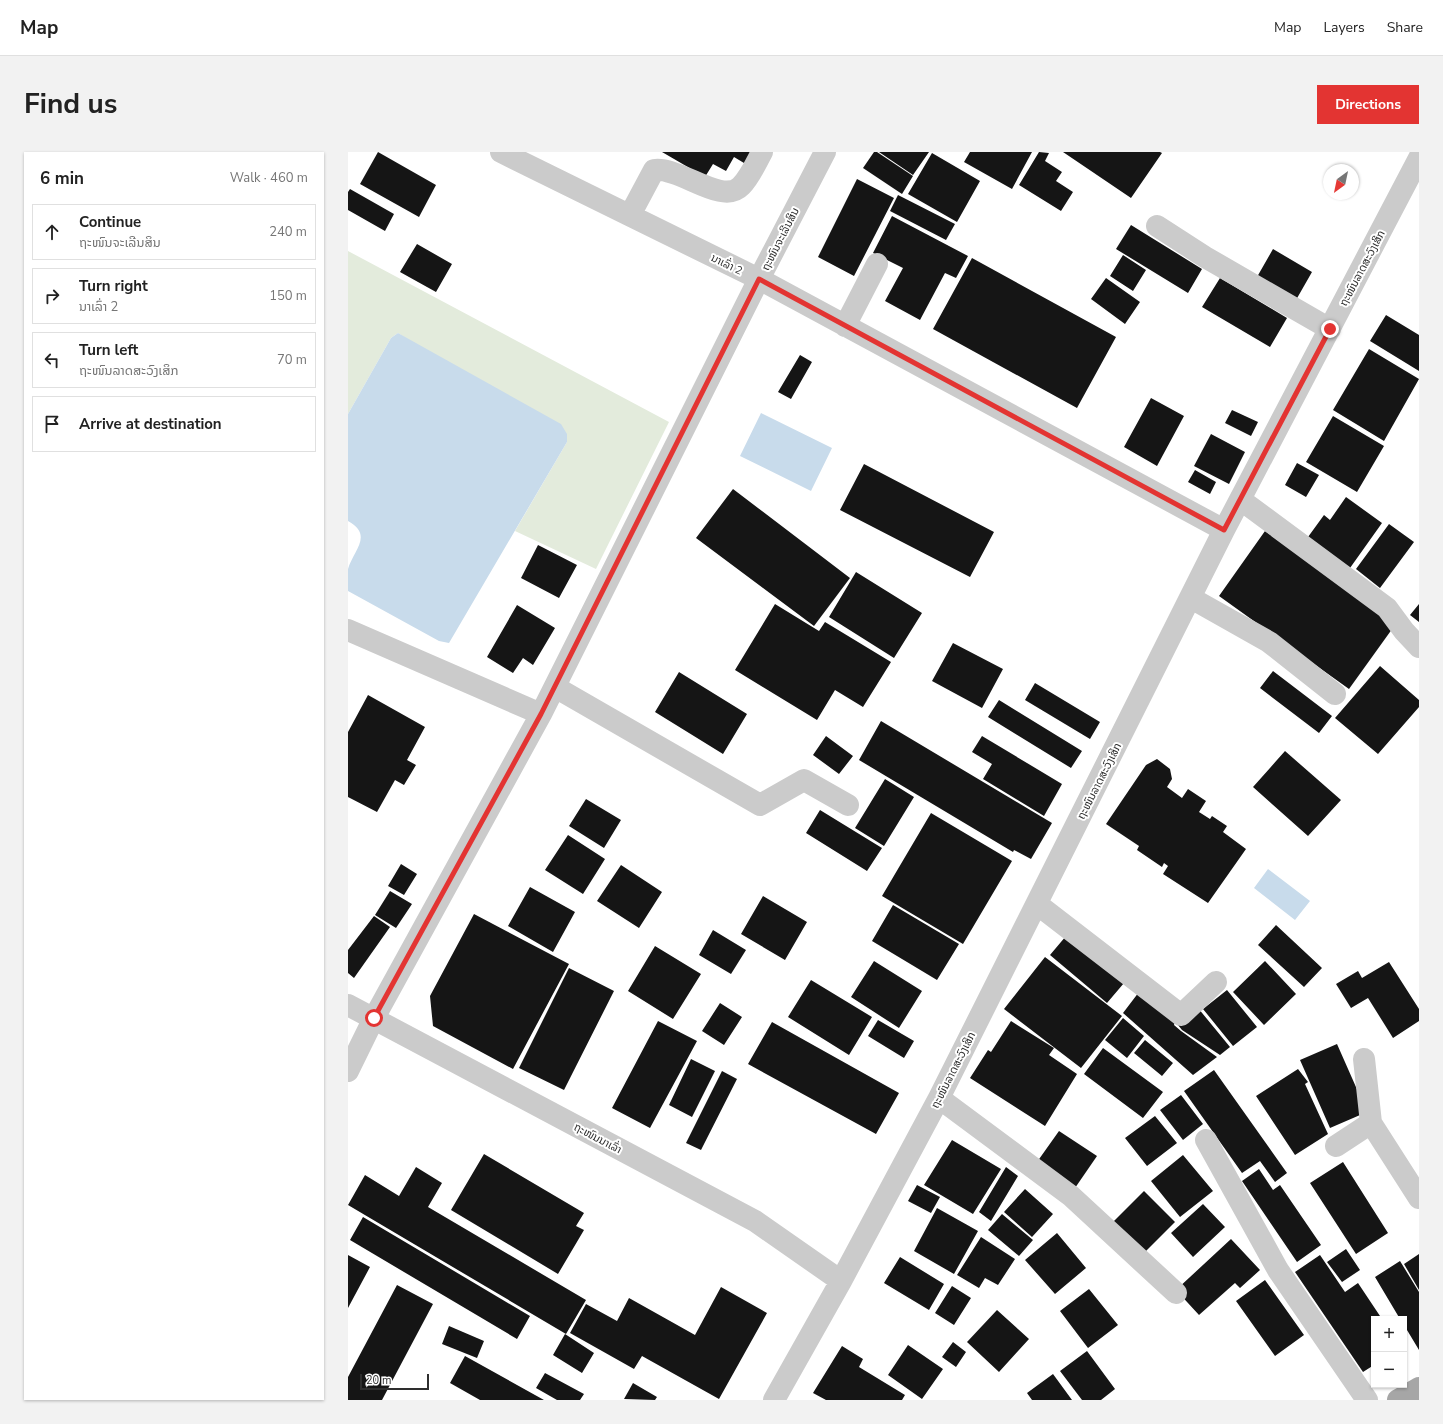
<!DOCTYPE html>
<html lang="en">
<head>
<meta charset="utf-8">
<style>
	:root { --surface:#fff; --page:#f2f2f2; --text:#222; --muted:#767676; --line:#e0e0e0; --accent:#e33432 }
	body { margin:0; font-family:"Nunito Sans","Noto Sans Lao",sans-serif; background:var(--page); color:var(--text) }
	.controls { position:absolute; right:12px; bottom:12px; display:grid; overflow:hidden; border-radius:0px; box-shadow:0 1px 3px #0004 }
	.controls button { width:36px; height:36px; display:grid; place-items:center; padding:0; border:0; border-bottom:1px solid var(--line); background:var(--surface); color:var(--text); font:20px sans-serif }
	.compass { position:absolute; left:975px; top:12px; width:36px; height:36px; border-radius:50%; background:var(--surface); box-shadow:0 1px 3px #0004; rotate:213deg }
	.scale { position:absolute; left:12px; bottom:10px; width:69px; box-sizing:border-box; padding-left:4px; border:2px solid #2e2e2e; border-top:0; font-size:11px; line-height:14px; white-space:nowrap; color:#2e2e2e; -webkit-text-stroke:3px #fff; paint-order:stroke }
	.stop { position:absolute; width:12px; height:12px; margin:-9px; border:3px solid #e33432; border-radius:50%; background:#fff }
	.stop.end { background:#e33432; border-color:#fff; box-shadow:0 1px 4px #0008 }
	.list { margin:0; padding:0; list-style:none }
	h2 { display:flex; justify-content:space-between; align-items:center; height:52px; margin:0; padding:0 16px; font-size:17px }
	h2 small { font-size:13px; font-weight:400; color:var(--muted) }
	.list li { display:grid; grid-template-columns:26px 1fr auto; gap:12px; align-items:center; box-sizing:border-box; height:56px; margin:0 8px 8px; padding:0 8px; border:1px solid var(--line); border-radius:0px }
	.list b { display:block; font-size:15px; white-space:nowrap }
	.list p { margin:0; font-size:13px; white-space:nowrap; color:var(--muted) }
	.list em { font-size:13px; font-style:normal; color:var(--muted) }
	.icon { flex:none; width:22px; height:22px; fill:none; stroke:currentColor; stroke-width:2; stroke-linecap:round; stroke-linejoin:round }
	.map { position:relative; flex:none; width:1071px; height:1248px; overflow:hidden; border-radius:0px }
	header { display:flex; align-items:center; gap:24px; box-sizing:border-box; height:56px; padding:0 20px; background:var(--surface); border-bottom:1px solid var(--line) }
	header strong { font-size:19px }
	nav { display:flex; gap:22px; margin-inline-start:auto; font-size:14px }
	.intro { display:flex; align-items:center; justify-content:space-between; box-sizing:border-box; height:96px; padding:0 24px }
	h1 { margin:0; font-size:28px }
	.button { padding:10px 18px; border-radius:0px; background:var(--accent); color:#fff; font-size:14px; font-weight:700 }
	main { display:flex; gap:24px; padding:0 24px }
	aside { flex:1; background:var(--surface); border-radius:0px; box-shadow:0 1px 3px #0004 }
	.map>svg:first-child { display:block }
	.green { fill:#e3ebdc }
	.water { fill:#c8dbeb }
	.building { fill:#151515 }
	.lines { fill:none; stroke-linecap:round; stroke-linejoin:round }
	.minor { stroke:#cbcbcb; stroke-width:22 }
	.major { stroke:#a6a6a6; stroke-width:22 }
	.route { stroke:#e33432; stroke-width:5 }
	.labels { text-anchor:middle; stroke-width:4; stroke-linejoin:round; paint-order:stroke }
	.street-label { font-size:11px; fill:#2e2e2e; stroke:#fff }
</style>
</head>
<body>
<header>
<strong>Map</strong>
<nav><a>Map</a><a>Layers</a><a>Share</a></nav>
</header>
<div class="intro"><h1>Find us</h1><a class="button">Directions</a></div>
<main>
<aside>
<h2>6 min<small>Walk · 460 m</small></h2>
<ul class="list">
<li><svg class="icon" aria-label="ahead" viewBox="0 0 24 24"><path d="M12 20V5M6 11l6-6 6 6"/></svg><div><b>Continue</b><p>ຖະໜົນຈະເລີນສິນ</p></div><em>240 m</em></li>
<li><svg class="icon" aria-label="right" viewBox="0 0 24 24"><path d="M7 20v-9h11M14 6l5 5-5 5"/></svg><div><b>Turn right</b><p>ນາເລົ່າ 2</p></div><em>150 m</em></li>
<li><svg class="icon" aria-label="left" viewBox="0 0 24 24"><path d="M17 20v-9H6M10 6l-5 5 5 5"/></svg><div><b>Turn left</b><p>ຖະໜົນລາດສະວົງເສິກ</p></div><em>70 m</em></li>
<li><svg class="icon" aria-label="arrive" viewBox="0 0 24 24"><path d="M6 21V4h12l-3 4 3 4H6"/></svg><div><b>Arrive at destination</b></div></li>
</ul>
</aside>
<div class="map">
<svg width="1071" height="1248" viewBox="0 0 1071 1248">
	<rect width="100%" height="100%" fill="#fff"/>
	<path class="green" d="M0 99 321 270 248 417 167 379 219 290 50 181 43 186 0 262Z"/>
	<path class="water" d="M50 181 213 272 219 282V290L101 491 91 489 0 439C0 432 0 424 0 417 5 399 26 383 0 369V262L43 186Z
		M413 261 484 296 463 339 392 304Z
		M920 717 962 749 947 768 906 736Z"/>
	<path class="building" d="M30 0 88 33 71 65 12 32Z
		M314 0H408L401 14 386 5 378 19 365 12 357 25Z
		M526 0H529L565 24 554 42 515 16Z
		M531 0H581L565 23Z
		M622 0H684L664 37 616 10Z
		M691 0 701 1 697 9 714 20 708 29 725 40 713 59 671 33Z
		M715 0H812L814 1 783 46Z
		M584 1 632 29 609 70 560 42Z
		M509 27 546 46 506 124 470 105Z
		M2 37 46 62 37 79 0 58V40Z
		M550 43 607 72 598 88 542 59Z
		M544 64 620 104 608 126 597 121 572 168 537 149 555 116 525 101Z
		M783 73 854 117 840 141 768 97Z
		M69 92 104 112 88 140 52 120Z
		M925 97 964 120 948 148 909 125Z
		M775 103 798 118 785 139 762 124Z
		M624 106 768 185 729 256 585 177Z
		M758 126 792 150 777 172 743 147Z
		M872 126 939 166 922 195 854 155Z
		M1038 163 1071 183V219L1022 189Z
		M1021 197 1071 227 1036 289 985 258Z
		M452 203 464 210 443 247 430 240Z
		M803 246 836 264 809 314 776 295Z
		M884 258 910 270 903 284 877 271Z
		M985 264 1036 294 1009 340 958 310Z
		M863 282 897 300 881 332 846 314Z
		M949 311 971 323 958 345 937 333Z
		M516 312 646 380 622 425 492 358Z
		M847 318 868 330 862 342 840 330Z
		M385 337 502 426 466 474 348 386Z
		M998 345 1034 371 1002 416 960 385 976 363 982 368Z
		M1041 372 1066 390 1032 436 1008 417Z
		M917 379 1047 473 1001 537 871 444Z
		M190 393 229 413 211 446 173 426Z
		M508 420 574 461 546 506 481 465Z
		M427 452 471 479 477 470 543 510 515 555 487 538 469 568 387 518Z
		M1071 452V470L1062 463Z
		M169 453 207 476 185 513 175 506 165 521 139 505Z
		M605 491 655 517 634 556 584 529Z
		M1032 514 1071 548V555L1030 602 987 566Z
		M925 519 984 564 971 581 912 536Z
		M331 520 399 562 375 602 307 560Z
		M687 531 752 570 742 587 677 548Z
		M20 543 77 575 59 608 68 613 56 633 47 628 29 660 0 645V580Z
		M651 548 734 599 723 616 640 565Z
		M533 569 704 671 683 707 666 698 665 700 511 608Z
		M478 584 505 604 491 622 465 603Z
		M634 584 714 632 696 664 635 627 644 612 624 600Z
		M937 599 993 648 960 684 905 635Z
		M809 607 822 617 824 627 819 635 834 646 840 637 858 649 851 660 862 667 864 664 879 674 875 680 898 697 860 751 815 722 820 714 816 711 814 715 789 698 791 694 758 672 798 613Z
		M537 627 566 645 536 694 507 676Z
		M238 647 273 668 256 696 221 674Z
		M472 658 534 696 519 719 458 681Z
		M583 661 664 709 615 792 534 744Z
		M220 683 257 707 235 742 197 718Z
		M53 712 69 722 56 743 40 734Z
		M273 713 314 740 291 776 249 749Z
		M182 735 227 760 205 800 160 774Z
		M42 739 64 752 48 776 27 763Z
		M415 744 459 770 437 808 393 782Z
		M545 753 611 792 589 828 524 789Z
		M126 762 221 812 165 917 85 874 82 844Z
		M26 764 42 775 6 826 0 821V798Z
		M928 773 974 816 956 835 910 793Z
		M365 778 398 798 383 822 351 803Z
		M718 784 776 831 759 851 702 803Z
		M307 794 353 822 325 867 280 839Z
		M697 805 774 864 733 916 656 857Z
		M526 809 574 839 551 876 503 845Z
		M917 809 948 842 916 873 885 840Z
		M1041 810 1071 857V869L1045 886 1020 846 1003 856 988 832 1010 819 1014 826Z
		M221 816 266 839 216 938 171 916Z
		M463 828 524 865 501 903 440 865Z
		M879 838 909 875 885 894 855 857Z
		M791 840 827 869 826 873 833 879 869 905 845 923 775 861Z
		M372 851 394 865 376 893 354 879Z
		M850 856 882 895 872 903 834 878 830 873Z
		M775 866 796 884 779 906 757 888Z
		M530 868 566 889 556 906 520 884Z
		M310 869 349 889 302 976 264 956Z
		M663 869 706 896 701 903 729 922 697 974 622 926 640 898 643 900Z
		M424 870 551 941 528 982 400 912Z
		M797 888 825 911 814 924 786 901Z
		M989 892 1019 960 982 976 952 908Z
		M755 896 815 940 795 966 736 922Z
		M343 907 367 919 344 965 321 953Z
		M950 917 960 930 957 932 980 982 947 1003 908 944Z
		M866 918 939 1021 927 1030 912 1009 894 1021 836 939Z
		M374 919 389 927 353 998 338 991Z
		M833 943 855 972 835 988 812 958Z
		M807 964 829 991 799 1014 777 986Z
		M711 979 749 1004 727 1036 689 1010Z
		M604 988 653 1017 625 1062 576 1033Z
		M136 1002 236 1061 228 1074 236 1078 210 1122 103 1058Z
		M835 1003 865 1039 832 1065 803 1029Z
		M995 1010 1040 1081 1008 1102 962 1031Z
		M68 1015 94 1031 80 1055 238 1148 218 1182 0 1053 17 1023 51 1044Z
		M658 1015 670 1024 643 1069 631 1060Z
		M911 1017 925 1038 932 1033 973 1093 949 1110 894 1029Z
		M569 1033 592 1045 583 1061 560 1049Z
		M677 1037 705 1062 684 1085 656 1060Z
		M796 1039 827 1070 795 1102 764 1071Z
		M855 1052 877 1075 845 1105 823 1081Z
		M589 1056 630 1079 606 1122 566 1099Z
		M654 1062 685 1088 671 1104 640 1078Z
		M15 1065 182 1164 169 1187 2 1088Z
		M709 1081 738 1116 707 1142 677 1108Z
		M633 1085 667 1107 650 1133 637 1126 631 1136 609 1123Z
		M883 1087 912 1118 892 1136 887 1131 851 1163 828 1138Z
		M998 1097 1012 1118 994 1130 979 1110Z
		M1071 1102V1138L1056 1112Z
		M0 1103 22 1115 0 1156Z
		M972 1103 997 1140 1010 1131 1034 1167H1026V1213L1015 1220 947 1120Z
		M552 1105 596 1132 581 1158 536 1131Z
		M1052 1109 1071 1140V1198L1056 1173V1167H1052L1027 1125Z
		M917 1128 956 1183 927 1204 888 1149Z
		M49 1133 85 1152 34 1248H0V1225Z
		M604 1134 623 1146 606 1173 587 1161Z
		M373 1135 419 1161 371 1247 294 1204 286 1217 222 1181 238 1152 269 1169 281 1146 347 1183Z
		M741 1137 770 1173 740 1196 712 1159Z
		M649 1158 681 1187 651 1220 619 1190Z
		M101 1174 136 1189 129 1206 94 1192Z
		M217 1182 246 1201 234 1221 205 1203Z
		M605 1190 618 1200 608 1215 594 1205Z
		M560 1193 595 1217 574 1247 540 1223Z
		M494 1194 515 1207 511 1215 557 1243 554 1248H478L465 1241Z
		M739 1199 767 1237 753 1248H734L712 1219Z
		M117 1204 196 1248H132L102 1231Z
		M197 1221 236 1242 232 1248H209L188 1236Z
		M705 1222 724 1248H684L679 1241Z
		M285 1231 309 1245 307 1248 276 1247Z"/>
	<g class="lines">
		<path class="minor" d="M153 0 411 127 876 378
			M282 63 306 18C331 14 374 54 393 34 402 25 408 11 414 0
			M809 74 857 105 982 177
			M497 174 529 112
			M893 348 1039 456 1056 479 1071 495
			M843 446 921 490 987 542
			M0 478 193 562
			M207 535 412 653 456 628 500 653
			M689 752 833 863 868 830
			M0 853 407 1069 493 1129
			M1016 907 1023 971 1071 1046
			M0 919 26 866 193 562 411 127 477 0
			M591 946 723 1044 828 1141
			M858 988 930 1118 1019 1248
			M988 994 1023 971
			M426 1248 493 1129 591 946 876 378 1071 6"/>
		<path class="major" d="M1050 1248 1071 1236"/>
	</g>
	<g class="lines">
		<path class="route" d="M26 866 193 562 411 127 876 378 982 177"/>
	</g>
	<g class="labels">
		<g class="street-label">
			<text transform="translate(432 87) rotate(-63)" y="4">ຖະໜົນຈະເລີນສິນ</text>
			<text transform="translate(379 112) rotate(26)" y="4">ນາເລົ່າ 2</text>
			<text transform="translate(1014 116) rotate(-62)" y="4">ຖະໜົນລາດສະວົງເສິກ</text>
			<text transform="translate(751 629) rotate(-63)" y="4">ຖະໜົນລາດສະວົງເສິກ</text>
			<text transform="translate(605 918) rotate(-63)" y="4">ຖະໜົນລາດສະວົງເສິກ</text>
			<text transform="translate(250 986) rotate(28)" y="4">ຖະໜົນນາເລົ່າ</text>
		</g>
	</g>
</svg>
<div class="controls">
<button>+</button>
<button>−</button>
</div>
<svg class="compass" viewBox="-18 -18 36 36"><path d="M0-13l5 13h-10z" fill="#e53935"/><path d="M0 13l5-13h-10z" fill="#767676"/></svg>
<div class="scale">20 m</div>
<div class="stop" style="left:26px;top:866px"></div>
<div class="stop end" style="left:982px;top:177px"></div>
</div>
</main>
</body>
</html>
